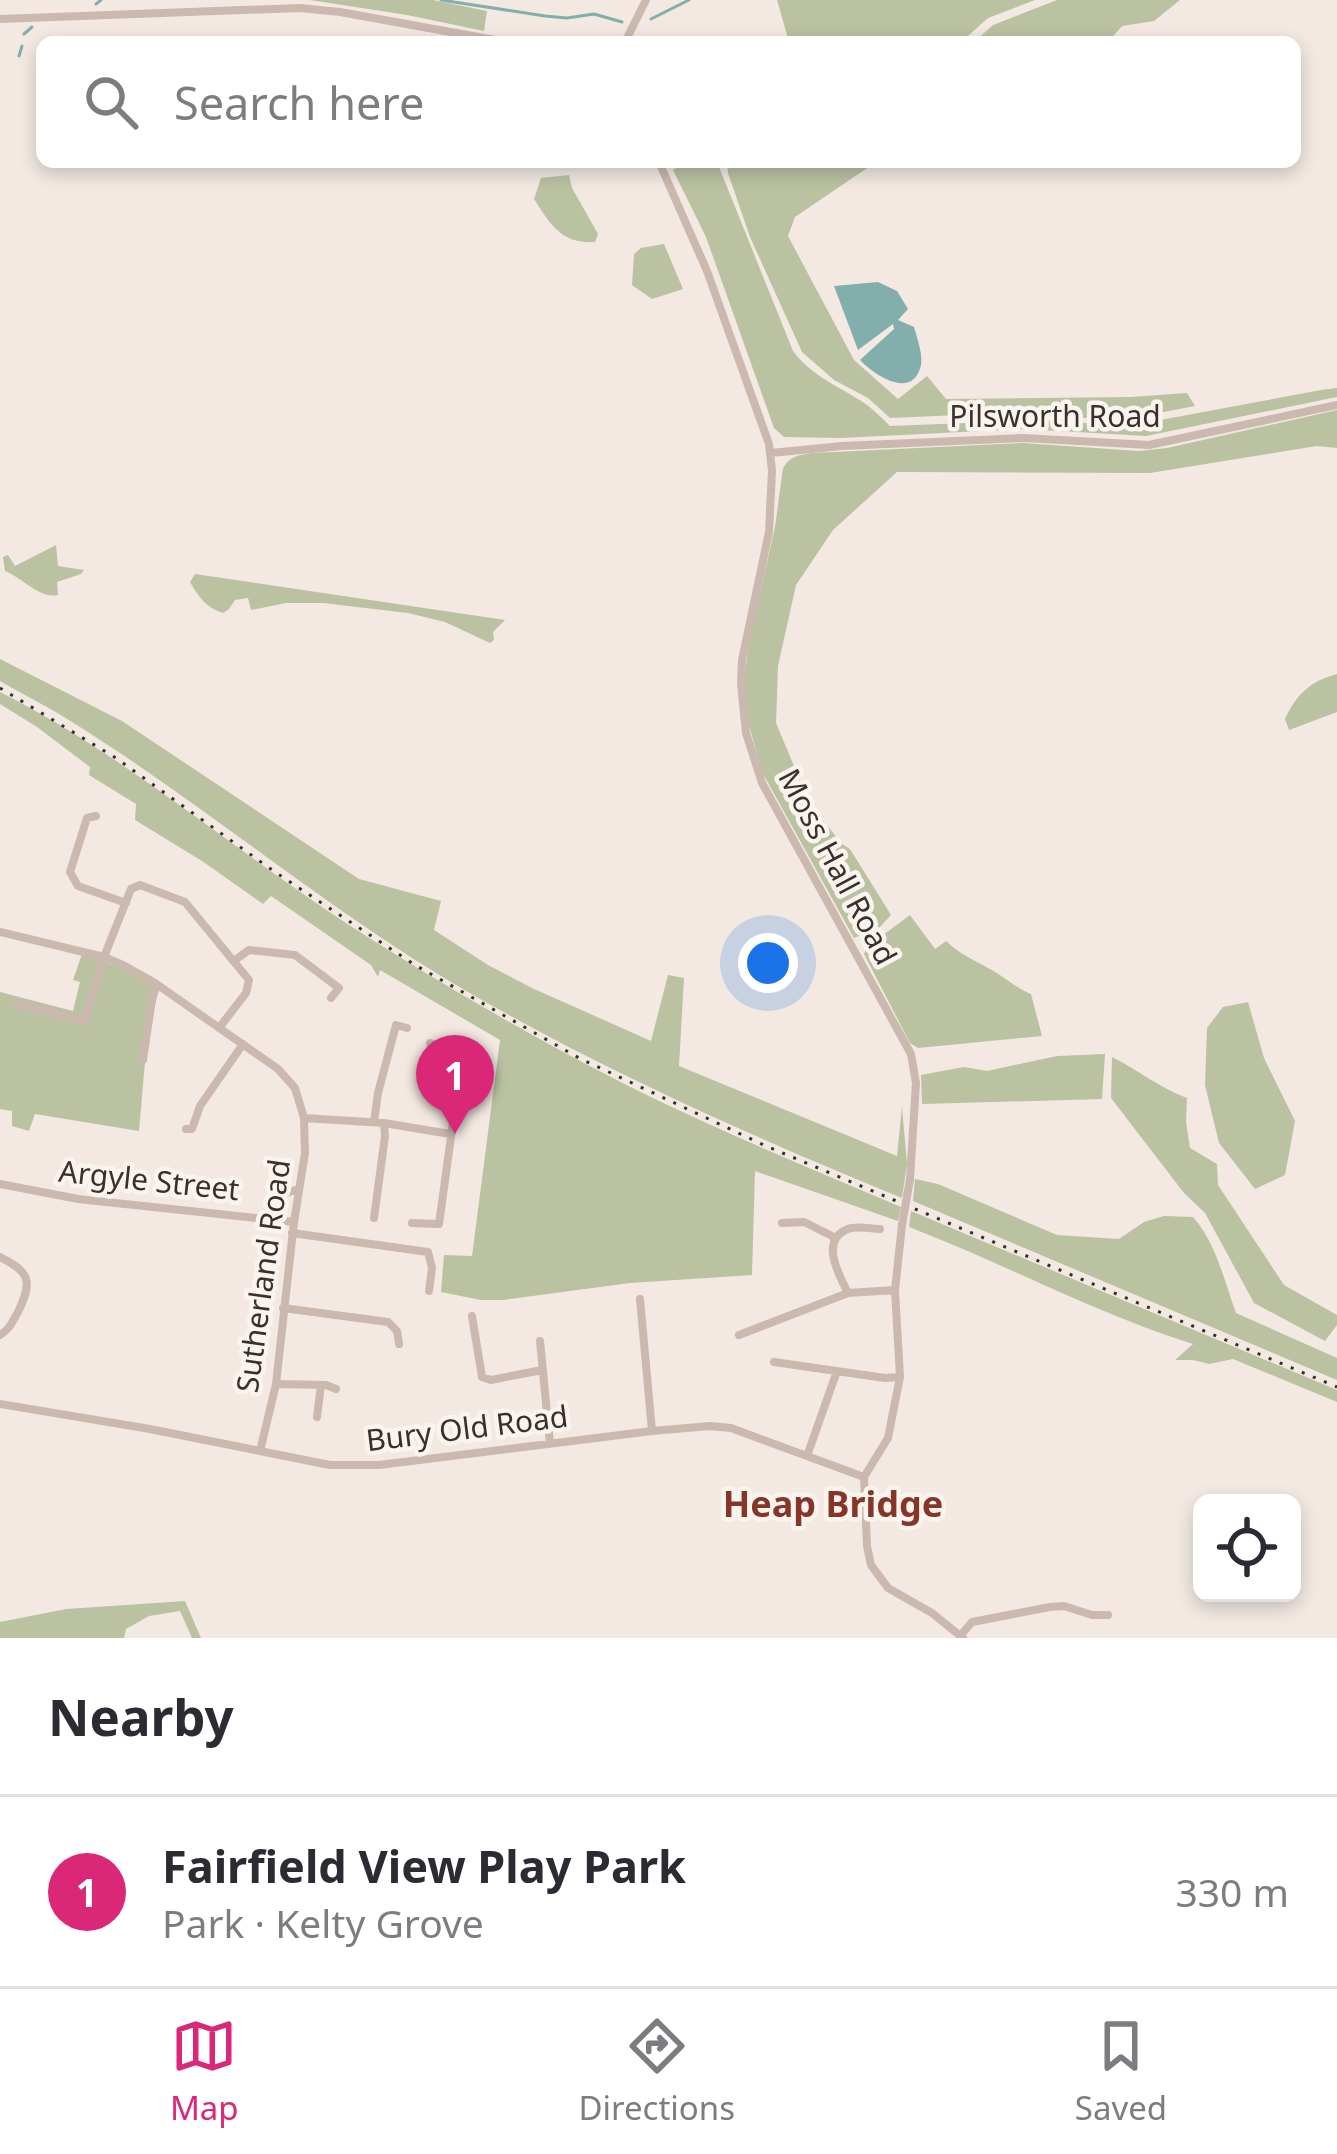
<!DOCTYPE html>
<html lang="en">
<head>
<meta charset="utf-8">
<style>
	:root { --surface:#fff; --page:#f2f2f3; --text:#2b2b33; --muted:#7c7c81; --line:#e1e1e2; --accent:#db2777 }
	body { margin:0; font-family:"Noto Sans",sans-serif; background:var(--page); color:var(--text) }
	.controls { position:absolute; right:36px; bottom:36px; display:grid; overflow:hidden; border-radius:18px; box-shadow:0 6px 18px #0003 }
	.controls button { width:108px; height:108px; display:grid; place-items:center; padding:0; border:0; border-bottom:3px solid var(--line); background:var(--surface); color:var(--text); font:60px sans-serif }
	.you { position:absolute; left:768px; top:963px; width:42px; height:42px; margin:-30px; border:9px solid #fff; border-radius:50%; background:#1a73e8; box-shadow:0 0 0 18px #1a73e833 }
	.badge { display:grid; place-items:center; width:78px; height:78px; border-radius:50%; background:var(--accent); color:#fff; font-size:39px; font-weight:700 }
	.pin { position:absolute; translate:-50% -99px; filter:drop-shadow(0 3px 6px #0008) }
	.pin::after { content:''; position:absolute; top:63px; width:42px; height:36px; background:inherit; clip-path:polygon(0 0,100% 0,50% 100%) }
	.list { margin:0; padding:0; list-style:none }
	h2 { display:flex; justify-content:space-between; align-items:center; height:156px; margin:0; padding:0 48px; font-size:51px }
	h2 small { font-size:39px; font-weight:400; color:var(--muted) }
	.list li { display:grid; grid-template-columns:78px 1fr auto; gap:36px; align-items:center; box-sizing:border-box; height:192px; padding:0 48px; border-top:3px solid var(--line) }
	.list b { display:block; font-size:45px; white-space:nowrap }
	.list p { margin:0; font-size:39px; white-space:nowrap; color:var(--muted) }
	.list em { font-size:39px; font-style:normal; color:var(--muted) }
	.icon { flex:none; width:66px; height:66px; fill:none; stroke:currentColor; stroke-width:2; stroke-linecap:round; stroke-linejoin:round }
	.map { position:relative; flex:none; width:1337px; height:1638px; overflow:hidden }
	.search { position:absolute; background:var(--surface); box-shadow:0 6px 18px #0003; left:36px; right:36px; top:36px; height:132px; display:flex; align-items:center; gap:30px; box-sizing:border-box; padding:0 42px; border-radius:18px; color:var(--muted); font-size:45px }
	.sheet { height:348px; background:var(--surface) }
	nav { display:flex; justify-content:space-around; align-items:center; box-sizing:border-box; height:168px; border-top:3px solid var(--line); background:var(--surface); font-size:33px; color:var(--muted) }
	nav a { display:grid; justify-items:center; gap:6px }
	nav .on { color:var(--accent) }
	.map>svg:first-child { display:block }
	.green { fill:#bac2a2 }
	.water { fill:#82afac }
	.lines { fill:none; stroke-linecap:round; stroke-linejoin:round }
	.stream { stroke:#82afac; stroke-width:3 }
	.minor { stroke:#cbb8ae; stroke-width:8 }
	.rail { stroke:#3a2f2c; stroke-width:3; stroke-dasharray:3 9; stroke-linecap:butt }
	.minor-bridge { stroke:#cbb8ae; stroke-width:8 }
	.labels { text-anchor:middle; stroke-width:9; stroke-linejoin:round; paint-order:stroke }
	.street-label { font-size:30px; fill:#3a2f2c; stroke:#faf4ef }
	.quarter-label { font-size:36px; font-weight:bold; fill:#853629; stroke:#faf4ef }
</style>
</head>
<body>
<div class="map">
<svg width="1337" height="1638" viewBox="0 0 1337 1638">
	<rect width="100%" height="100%" fill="#f3e9e2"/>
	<path class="green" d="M310 0H433L487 11 484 31 407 15Z
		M777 0H1035L988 18 961 42H789Z
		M1057 0H1180L1154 21 1122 26 1108 42H974L993 25Z
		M686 162H717L793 351C810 374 835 385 858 399 870 406 880 416 890 426L1043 420 1128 426 1321 390 1337 388V397L1146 436 1023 429 841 438 784 437 774 428 706 237 673 170Z
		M727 162H876L795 217 788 236 854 360 898 399 927 376 946 399 1131 397 1187 393 1195 406 1127 419 959 415 890 418 868 398 834 380 802 352 750 237 728 173Z
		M569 175 572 188 598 234 595 242C561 244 551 225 534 199L541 178Z
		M664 244 683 289 652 299 632 285 634 254 641 248Z
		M1337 410V448L1317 446 1150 473 897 472 833 530 796 585 778 666 776 723 810 804 842 844 850 849 891 915 880 927 854 938 762 772 748 722 745 697V672L749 641 775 527 783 468C790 456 799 455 812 453L1023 443 1139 451 1167 448Z
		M56 545 58 566 84 570 81 574 57 582 58 595C39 599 23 578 5 571L3 557 8 555 15 566Z
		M195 574 505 620 493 632 494 640 490 643 445 622 408 613 323 603H286L251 610 248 598 235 600 229 609 223 613C206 608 198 596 190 582Z
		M0 659 122 721 359 879 441 901 434 930 488 965 532 988 651 1041 668 975 684 978 679 1066 897 1156 902 1107 907 1164 902 1198C744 1133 588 1064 441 976 313 898 199 801 72 722 49 707 24 695 0 681Z
		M1337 674V712L1289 730 1285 719C1296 695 1310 681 1337 674Z
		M0 692C125 755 232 849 349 925 433 979 520 1030 609 1076 704 1125 803 1165 901 1207L898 1221 755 1171 752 1275 630 1283 503 1300H481L441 1292 444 1255 472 1256 500 1040 380 970 378 977 371 965 271 896 263 904 202 861 135 820 136 804 89 775 90 767 37 727 0 704Z
		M910 915 935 949 946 941C960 954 972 959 988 968 1004 976 1014 987 1031 994L1042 1036 918 1048 910 1043 864 954 867 947Z
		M82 954 121 968 158 989 145 1062 139 1131 35 1114 29 1131 12 1126V1111L0 1109V992L73 1011 80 982 73 980Z
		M1248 1002 1264 1058 1295 1121 1285 1175 1255 1189 1219 1143 1205 1085 1207 1028 1223 1007Z
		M1105 1054 1102 1099 922 1104 921 1075 964 1067 987 1071 1057 1056Z
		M1112 1057C1138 1070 1160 1088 1187 1098L1186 1122 1190 1148 1217 1164 1218 1185 1284 1285 1337 1315V1325L1325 1341 1254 1303 1205 1213 1184 1193 1111 1098Z
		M915 1179 938 1184 1057 1235 1119 1239 1144 1222 1164 1216 1193 1217C1216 1243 1224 1280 1236 1313L1337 1358V1380L913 1201Z
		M911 1211 1337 1390V1402L1233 1359 1209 1364 1193 1360H1175L1193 1344C1095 1313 1005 1264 909 1227Z
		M185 1601 201 1638H192L180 1611 149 1616 126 1629 124 1638H0V1622L66 1609Z"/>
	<path class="water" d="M878 282 897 291 908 309 898 320 914 327C917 338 923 354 921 365 913 401 874 375 860 360L894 329 893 324 858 350 834 286Z"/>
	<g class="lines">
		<path class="stream" d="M441 0 545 16 567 18 594 14 622 22
			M96 4 101 0
			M651 19 689 0
			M24 34 32 27
			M19 56 22 46"/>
		<path class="minor" d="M0 19 300 8 340 12 506 42
			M625 42 646 0
			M659 162 707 271 769 444 772 471 769 532 742 660 741 684 746 733 762 783 911 1054 916 1083 910 1179
			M771 453 842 446 1024 438 1149 445 1337 405
			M96 816 87 818 70 872 78 886 126 903
			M0 932 104 957 123 965 155 983 278 1069 295 1088 304 1118 305 1153 294 1222 276 1384 260 1451
			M235 960 249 950 295 955 339 988 331 998
			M16 1004 84 1021 104 957 131 889 140 885 185 902 249 980 246 993 219 1028
			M143 1060 152 999 157 985
			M304 1118 384 1123 450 1134
			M374 1122 378 1093 396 1025 407 1028
			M186 1129H192L200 1106 243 1044
			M0 1184 78 1199 294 1222
			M261 1217 286 1193 299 1189
			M374 1218 385 1136 384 1123
			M412 1223 439 1224 458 1086 466 1054 430 1043
			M782 1223 804 1222 836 1238
			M902 1225 895 1290 900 1377 888 1438 864 1477 867 1546 871 1565 888 1588 932 1613 963 1638
			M292 1233 428 1252 432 1268 429 1291
			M0 1257C30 1272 33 1281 18 1312 12 1322 10 1329 0 1335
			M848 1293C839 1275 819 1240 848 1229 857 1225 870 1229 880 1229
			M640 1299 652 1431
			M283 1308 388 1322 397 1331 399 1344
			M472 1316 482 1377 491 1380 542 1370
			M739 1335 848 1293 895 1290
			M540 1341 550 1444
			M774 1362 885 1378 900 1377
			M276 1384 326 1385 336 1389
			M0 1404 150 1429 330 1465H379L652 1431 710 1426 731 1428 864 1477
			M317 1417 321 1385
			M807 1456 837 1371
			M961 1635 972 1622 1050 1607 1064 1606 1092 1615H1108"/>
		<path class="rail" d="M0 688 116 758 275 872 415 965 579 1058 766 1146 1337 1387"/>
		<path class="minor-bridge" d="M902 1225 910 1179"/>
	</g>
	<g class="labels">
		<g class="street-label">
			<text x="1055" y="427">Pilsworth Road</text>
			<text transform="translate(837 867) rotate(62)" y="10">Moss Hall Road</text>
			<text transform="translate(149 1181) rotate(6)" y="10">Argyle Street</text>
			<text transform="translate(264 1276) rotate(-82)" y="10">Sutherland Road</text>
			<text transform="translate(467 1429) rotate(-7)" y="10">Bury Old Road</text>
		</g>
		<g class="quarter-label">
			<text x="833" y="1517">Heap Bridge</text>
		</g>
	</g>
</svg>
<div class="controls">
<button><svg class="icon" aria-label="locate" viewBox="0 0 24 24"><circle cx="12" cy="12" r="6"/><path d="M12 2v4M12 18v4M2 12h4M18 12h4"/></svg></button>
</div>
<div class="you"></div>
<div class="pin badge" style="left:455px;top:1134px">1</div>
<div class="search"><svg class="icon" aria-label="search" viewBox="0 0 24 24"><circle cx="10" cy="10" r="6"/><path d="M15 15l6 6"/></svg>Search here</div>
</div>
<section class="sheet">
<h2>Nearby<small></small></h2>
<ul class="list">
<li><span class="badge">1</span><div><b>Fairfield View Play Park</b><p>Park · Kelty Grove</p></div><em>330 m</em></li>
</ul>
</section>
<nav>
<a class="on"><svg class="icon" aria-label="map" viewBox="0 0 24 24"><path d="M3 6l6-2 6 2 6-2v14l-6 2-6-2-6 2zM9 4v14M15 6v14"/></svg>Map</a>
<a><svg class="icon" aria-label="directions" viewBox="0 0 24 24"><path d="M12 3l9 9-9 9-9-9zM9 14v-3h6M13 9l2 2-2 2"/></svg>Directions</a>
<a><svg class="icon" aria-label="saved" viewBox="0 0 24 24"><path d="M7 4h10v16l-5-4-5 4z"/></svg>Saved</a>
</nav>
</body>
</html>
